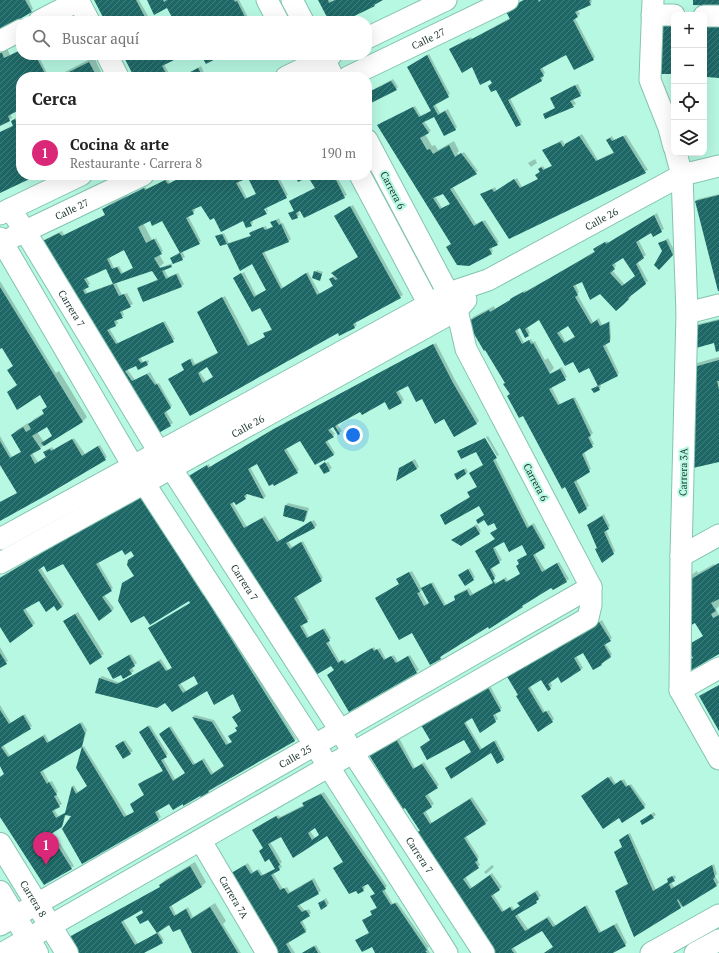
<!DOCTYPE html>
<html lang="es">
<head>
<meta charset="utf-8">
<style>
	:root { --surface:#fff; --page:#f2f2f2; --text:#222; --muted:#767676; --line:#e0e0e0; --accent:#db2777 }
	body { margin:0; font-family:"PT Serif",serif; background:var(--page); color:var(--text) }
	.controls { position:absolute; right:12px; top:12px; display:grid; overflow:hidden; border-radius:8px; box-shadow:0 4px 16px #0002 }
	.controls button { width:36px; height:36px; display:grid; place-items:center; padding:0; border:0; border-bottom:1px solid var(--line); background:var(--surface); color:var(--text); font:20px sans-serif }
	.you { position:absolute; left:353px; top:435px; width:14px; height:14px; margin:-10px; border:3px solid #fff; border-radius:50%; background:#1a73e8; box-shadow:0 0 0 6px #1a73e833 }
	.badge { display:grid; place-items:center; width:26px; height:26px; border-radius:50%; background:var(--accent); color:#fff; font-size:13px; font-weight:700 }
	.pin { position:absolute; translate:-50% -33px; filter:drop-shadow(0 1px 2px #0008) }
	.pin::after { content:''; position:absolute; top:21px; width:14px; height:12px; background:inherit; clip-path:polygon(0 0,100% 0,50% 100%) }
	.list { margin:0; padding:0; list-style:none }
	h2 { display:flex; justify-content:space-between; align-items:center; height:52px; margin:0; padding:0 16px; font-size:17px }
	h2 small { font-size:13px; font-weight:400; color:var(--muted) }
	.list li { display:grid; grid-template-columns:26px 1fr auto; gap:12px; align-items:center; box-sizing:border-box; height:56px; padding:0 16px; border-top:1px solid var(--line) }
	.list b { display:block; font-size:15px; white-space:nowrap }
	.list p { margin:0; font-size:13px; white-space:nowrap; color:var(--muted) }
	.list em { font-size:13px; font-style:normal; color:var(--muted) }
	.icon { flex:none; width:22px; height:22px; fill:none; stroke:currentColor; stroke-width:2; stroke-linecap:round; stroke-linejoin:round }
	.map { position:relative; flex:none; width:719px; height:953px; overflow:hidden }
	.search { position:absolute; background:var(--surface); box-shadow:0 4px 16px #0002; left:16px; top:16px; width:356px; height:44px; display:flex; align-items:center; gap:10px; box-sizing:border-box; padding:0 14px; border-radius:16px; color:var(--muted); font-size:15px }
	.panel { position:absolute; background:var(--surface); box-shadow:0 4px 16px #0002; left:16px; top:72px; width:356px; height:108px; border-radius:16px }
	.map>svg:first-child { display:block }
	.shadow { fill:#0003; fill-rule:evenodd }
	.building { fill:url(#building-hatch); fill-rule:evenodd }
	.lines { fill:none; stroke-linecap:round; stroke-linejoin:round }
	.minor-casing { stroke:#84c4b0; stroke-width:23 }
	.tertiary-casing { stroke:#84c4b0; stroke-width:24 }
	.minor { stroke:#fff; stroke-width:21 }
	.tertiary { stroke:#fff; stroke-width:22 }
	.labels { text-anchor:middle; stroke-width:4; stroke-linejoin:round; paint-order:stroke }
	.street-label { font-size:10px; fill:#18322b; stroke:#b7f8e3 }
</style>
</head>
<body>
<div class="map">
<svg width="719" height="953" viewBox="0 0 719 953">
	<defs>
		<pattern id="building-hatch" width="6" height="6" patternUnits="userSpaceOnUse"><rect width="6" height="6" fill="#1d6866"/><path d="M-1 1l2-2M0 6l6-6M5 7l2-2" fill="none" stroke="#447e7c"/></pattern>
	</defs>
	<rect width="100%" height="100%" fill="#b7f8e3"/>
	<path class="shadow" d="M0 0H29L33 9 0 29Z
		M95 0H139L148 16 146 18 147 21H106Z
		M148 0H239L250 21H175L168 6Z
		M319 0H331L332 1 334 0H381L374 5 342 21H330Z
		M523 0H591L592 2 590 4 577 10 580 14 575 18 595 57 593 59 567 54 542 67 545 73 542 76 543 79 541 81 510 98 522 122 520 124 491 78 472 66 450 49 471 37 472 39 510 18 508 8Z
		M7 48 10 55 21 50V55H38L49 77H21V108L10 114 12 118 0 125V52Z
		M429 54 450 94 435 104 440 113 448 109 457 127 455 130 434 115 424 121 431 131 425 134 432 146 435 145 438 150 454 141 459 151 457 153 459 155 464 152 478 171 452 186 476 224 485 220 499 242 491 247 493 251 491 253 448 247 452 243 381 123 415 106 421 116 432 110 409 67ZM443 193 450 204 442 208 435 196Z
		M124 55H167L169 58 174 55H179L164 64 171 77H136Z
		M94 57 101 72 96 77H55Z
		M201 66 206 77H181Z
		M393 79 398 87 396 89 367 104V93Z
		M578 84 582 93 573 99 576 104 546 118 556 108 551 98Z
		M17 117 20 122H21V175H36L0 192V132L14 125 12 121Z
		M582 134 598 160 614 152 607 140 609 138 612 136 614 140 626 135 648 170 509 238 481 195 495 187 497 191 517 178 522 187 538 179 536 175 540 171 539 169 541 167 543 166 545 169 553 165 544 150 562 140 565 145Z
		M535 159 537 163 531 167 528 163Z
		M186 175H278L288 195 266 207 268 211 267 212 263 204 252 220 253 223 247 226 244 220 215 217 202 205 194 208 195 211 188 216 201 241 182 251 185 257 173 263 171 258 180 252 163 220H150L143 223 152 240 156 238 163 251 159 254 164 263 158 268 173 263 171 266 164 269 168 277 178 273 184 284 182 286 144 301 138 289 158 279 156 269 116 283 122 295 127 293 133 304 122 310 124 315 116 319 118 323 116 325 109 328 118 343 165 321 175 339 140 357 143 362 148 360 149 362 147 364 136 365 127 369 135 380 150 372 157 384 159 383 172 406 166 411 173 423 155 434 40 242 62 231 64 235 105 215 103 210 108 205 127 195 128 196 146 187 147 189 168 179 170 183ZM249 176 257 193 247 198 238 181ZM124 250 134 267 123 273 119 266 114 268 109 257ZM106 268 114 283 87 293 85 288 90 284 86 277Z
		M296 175H330L332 179 337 177 347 195 304 217 300 210 298 211 300 215 292 219 289 213 295 210 290 201 316 188 309 175Z
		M719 194V290L696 201 698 199Z
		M353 205 403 295 355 322 357 325 355 327 340 335 338 332 190 415 185 362 192 358 195 364 219 352 200 310 225 296 251 345 266 336 264 333 272 329 260 307 235 278 244 272 256 295 267 290 253 263 240 270 227 243 221 245 216 237 224 233 229 243 252 235 250 233 252 231 266 226 267 229 274 226 272 222 279 218 281 223H283L291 239 289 241 264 251 283 288 308 272 320 294 334 285 330 279 335 276 332 273 334 271 359 257 338 214ZM208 366 214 376 206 381 199 371Z
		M657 213 664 229 653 235 652 232 638 239 646 255 637 261 648 281 630 296 631 297 616 310 600 292 582 280 575 284 579 292 577 294 593 322 599 318 602 325 610 321 611 339 605 343 619 373 617 375 600 384 601 387 599 389H593L598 385 589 367 574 360 539 319 527 327 530 333 528 335 520 327 517 329 524 343 531 339 533 342 535 341 545 360 548 358 554 368 549 374 562 367 567 377 551 386 560 404 575 397 593 433 590 436 594 444 584 452 591 469 576 479 589 506 586 508 566 485 510 394 506 383 469 322 473 317 494 306 495 309 511 300 513 297 526 290V291L563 271 595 251 596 247 607 241 609 243ZM623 256 636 276 625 285 612 270 616 266 614 262ZM569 325 575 336 566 342 559 330Z
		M668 238 675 252 659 269 663 251 660 244Z
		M317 270 323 272 319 279 315 272Z
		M0 281 56 373 59 371 87 417 82 422 32 453 38 462 46 457 44 453 46 450 52 447 54 450 74 438 85 454 100 445 107 457 44 495 0 519V502L18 493 0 463V436L12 457 22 451 12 435 17 430 28 423 29 425 34 419 44 413 43 411 48 405 40 394 18 385 14 366 2 346 0 348ZM47 425 53 435 44 442 37 432Z
		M719 319V350L715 342 694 325Z
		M436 343 455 380 479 421 477 423 454 436 444 418 408 385 398 390 404 400 401 402 385 401 360 411 337 424 342 431 338 434 333 426 330 428 335 434 327 440 335 453 333 455 300 439 286 448 299 470 297 472 258 463 250 467 266 496 264 498 245 493 247 496 245 499 232 502 247 527 265 516 280 541 314 520 317 525 315 527 288 541 292 547 303 541 323 578 296 595 309 619 302 624 309 637 325 628 331 638 328 641 340 662 345 659 347 663 374 647 376 650 380 648 386 659 394 655 398 662 410 655 419 670 416 672 335 670 332 664 309 678 188 477 209 464 210 467 275 428Z
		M719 357V461L693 364Z
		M488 436 499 455 497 456 486 437Z
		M484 438 496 457 495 458 529 526 534 523 546 545 535 554 545 570 559 562 569 579 566 581 552 586 490 627 489 626 441 654 442 656 440 658 397 579 412 571 422 589 433 582 446 605 456 600 455 597 457 594 469 588 473 594 496 581 497 583 506 577 508 581 521 573 517 566 520 563V558L528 554 522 544 504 540 494 546 502 560 491 567 496 576 494 578 476 551 495 539 492 533 498 528 494 521 485 515 479 504 441 515 471 497V490L478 486 470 473 484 465 476 451H458ZM423 589 430 602 427 604 420 592Z
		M415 459 419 467 416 469 403 466Z
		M328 462 332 468 324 473 321 466Z
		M466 468 468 472 466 474 458 472Z
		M147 487 215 608 296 739 201 796 200 794 183 803H170L157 810 161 817 158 819 82 863 73 815 66 814 63 824 52 831 54 834 45 840 51 849 60 843 74 866 45 884 0 814V777L5 774 0 764V705L11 723 25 714 32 726 3 745 10 756 45 734 49 742 82 722 87 730 83 743 81 746 42 769 49 782 52 781 58 792 56 794 62 804 54 809 58 816 67 812 72 787 74 785 78 792 88 786 77 768 82 747 84 746 127 816 135 811 131 804 145 794 141 782 164 770 142 730 150 725 168 754 163 758 175 779 186 773 160 734 162 732 171 726 195 764 204 758 213 773 225 765 193 717 195 715 214 720 229 744 233 742 238 730V726L233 717 242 711 233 693 208 689 166 702 96 692 100 678 102 676 120 683 161 659 168 670 172 667 191 602 189 600 126 581 135 575V556L132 549H122L98 562 113 588 104 595 114 608 112 611 63 562 44 565 40 567 64 604 62 607 39 599 25 608 35 623 32 626 0 625V577L104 517ZM194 674 199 683 186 691 180 683Z
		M288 503 309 508 306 519 304 521 284 516 286 505Z
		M604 514 610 526 606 530 615 551 613 553 598 548 590 524Z
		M477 524 481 531 479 533 455 538Z
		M719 563V606L716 609 719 615V653L688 661 694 658 704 636 695 621 687 626 691 575 697 571 698 573 714 564 715 565Z
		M470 568 475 577 473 579 460 575Z
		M78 612 104 654 91 663 67 619Z
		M602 620 612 638 605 643 612 654 610 657 602 661 603 663 601 665 583 651 576 656 583 668 580 670 559 676 550 681 552 686 550 688 541 678 530 686 545 712 549 710 554 719 552 721 517 696 594 625Z
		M0 647 8 661 0 666Z
		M131 654 137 663 131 667 134 671 124 678 121 673 111 666Z
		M489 684 502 708 495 713 498 719 480 732 472 717 465 721 482 749 496 740 505 757 503 759 492 752 446 768 472 752 464 739 431 740Z
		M399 738 415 768 424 762 439 785 427 793 434 804 425 810 432 823 472 797 488 821 465 835 479 857 477 859 480 865 465 876 472 888 492 873 502 887 493 894 504 911 512 906 514 910 521 906 519 903 521 901 537 890 541 896 538 898 539 900 517 914 528 929 549 916 556 926 587 905 601 932 617 923 627 943 612 953H544L554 946 543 930 513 947 517 953H496L419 832 421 830 370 756Z
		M125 740 133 751 123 758 119 744Z
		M611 776 616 784 624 779 628 786 631 784 646 805 644 807 619 817 585 794Z
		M324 792 387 886 384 889 393 904 397 902 429 947 427 948 430 953H377L372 946 356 940 370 932 363 920 373 914 371 911 377 907 371 896 375 893 368 883 364 885 365 888 363 890 334 868 344 861 327 835 293 857 281 836 270 842 282 862 280 864 282 867 273 873 283 889 287 887 290 892 314 878 321 891 299 904 305 911 309 909 311 913 302 920 307 930 288 942 295 953H276L232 873 248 863 253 872 259 869 263 875 276 868 253 830 278 815 280 817 304 805 306 801ZM315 827 320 835 315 838 310 831Z
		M654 812 656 815 643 824 641 821Z
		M630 833 656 890 669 882 668 879 670 877 675 875 676 878 671 882 674 887 714 864 717 874 715 876 719 883 680 908 618 889 629 883 622 838Z
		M195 862 206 882 201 887 171 904 176 915 188 907 193 917 215 903 226 921 223 924 241 953H194L181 928 169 924 158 931 164 940 142 953H80L161 887 160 885 165 880ZM142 909 144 912 137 917 148 918 157 933 138 944 123 920Z
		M492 865 494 867 486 874 484 872Z
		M326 898 329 903 327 906 319 903Z
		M316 945 321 953H302Z"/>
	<path class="building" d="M0 0H25L32 12 0 30Z
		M94 0H136L146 19 144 21H105Z
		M147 0H163L164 2 167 0H234L235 2 237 1 247 21H174L167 8 154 15Z
		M318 0H328L329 3 335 0H383L374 5 375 6 344 21H329Z
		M524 0H538L539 2 541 0H591L589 1 591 5 575 12 578 17 573 20 594 60 574 70 566 55 540 69 544 76 540 78 542 81 508 100 521 125 516 127 496 90 491 92 488 86 492 83 490 80 480 85 472 67 462 73 449 49 469 39 470 40 510 19 505 10Z
		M693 0H719V6L693 5Z
		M659 23 674 24V74H657Z
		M704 25H719V78L707 77V76L704 75Z
		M21 50V55H35L47 77H21V109L8 116 10 121 0 126V53H2L4 58Z
		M123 55H164L166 59 176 55 178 58 162 66 168 77H134Z
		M201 55H223L206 64Z
		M427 55 449 97 433 106 438 115 445 111 456 130 444 136 434 117 422 123 429 133 420 138 427 150 430 149 433 154 449 145 455 157 461 153 477 174 450 189 474 226 482 221 498 245 489 249 492 254 469 266 457 265 446 247 451 244 377 125 413 107 419 117 431 111 407 67ZM443 194 450 204 440 209 433 198Z
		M89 62 97 77H59Z
		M198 68 203 77H181Z
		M391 81 397 90 367 105V93Z
		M575 85 581 96 570 101 574 107 545 119 543 114 555 108 550 98Z
		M15 119 17 124 21 122V175H38L0 193V132L13 126 11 121Z
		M579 136 596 161 614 153 606 140 610 138 612 141 623 136 646 173 509 239 480 194 492 189 494 192 514 179 520 188 538 179 535 175 540 172 538 169 541 167 543 170 552 166 542 150 560 142 563 147 565 145V144Z
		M186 175H275L287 198 264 209 267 214 250 222 252 226 246 228 243 221 221 232 214 218 210 220 201 206 192 210 194 214 186 218 200 244 180 253 162 221 152 226 150 221 138 227 146 243 154 239 162 254 154 258 160 268 171 265 172 267 162 271 166 279 176 274 182 287 143 302 137 288 158 280 152 271 113 284 106 269 84 279 89 287 83 290 85 294 113 284 119 296 124 294 131 307 120 312 123 318 114 321 116 326 107 330 116 344 163 322 174 342 138 359 141 363 146 361 148 365 138 370 136 366 125 371 132 381 147 374 155 385 157 384 171 408 164 413 171 426 155 435 37 244 59 233 62 236 105 215 102 209 144 188 145 190 165 180 168 184ZM248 178 256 194 245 199 236 183ZM124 250 133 268 121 274 117 267 112 269 107 259Z
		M295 175H327L330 180 335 178 345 198 304 218 300 211 296 213 298 218 292 220 288 213 294 211 289 201 315 188 308 177 298 182Z
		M719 195V291H718L695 201Z
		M350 206 401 298 353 324 355 328 339 336 338 333 190 416 168 379 184 370 181 364 190 359 193 366 218 353 197 312 222 297 248 346 265 337 263 333 272 330 260 308 252 312 233 278 241 273 254 297 266 290 252 264 240 271 227 244 251 236 249 233 263 227 265 230 273 227 270 222 276 220 279 225 281 224 289 242 262 253 281 289 306 273 317 295 333 286 329 279 333 277 335 280 338 279 331 273 358 257 334 216ZM207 367 213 377 203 383 198 373Z
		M654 215 662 232 653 237 651 233 636 242 644 258 636 264 646 284 628 298 629 299 623 305 616 311 600 294 590 300 582 282 573 286 578 295 575 297 591 324 597 320 600 326 609 322 610 342 603 346 618 376 598 386 600 390 594 393 591 389 598 386 589 368 579 373 573 362 565 366 539 320 525 329 529 336 525 338 520 328 515 331 522 344 529 340 531 344 533 343 550 374 560 369 566 380 549 389 558 405 573 398 591 436 588 437 593 447 582 454 590 472 574 482 587 509 579 514 565 487 562 489 523 416 519 418 507 396 510 394 503 384 505 383 485 350 484 351 467 322 489 310 490 312 510 300V299L523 292 524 293 560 272 595 252 593 249 605 242 606 244ZM623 258 635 276 622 286 610 273 615 269 612 265ZM568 326 575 337 564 343 557 333Z
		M222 234 227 244 220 246 215 236Z
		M666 240 673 255 659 270 654 265 662 251 658 243Z
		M180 253 183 260 173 264 170 258Z
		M314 271 322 274 320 281 312 278Z
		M0 287 83 422 44 446 41 443 52 436 47 427 32 436 41 449 30 455 35 464 46 457 43 452 50 449 51 451 72 439 82 456 98 446 106 460 45 496 0 521V502L17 493 0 465V441L10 458 21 452 11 435 23 427 26 432 31 429 28 424 44 414 42 410 47 407 40 395 17 410 7 392 17 385 7 370 13 366 2 348 0 349Z
		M719 320V351L716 352 714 343 696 348 691 327Z
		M433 344 453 383 477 424 454 437 444 419 435 424 422 399 416 402 408 386 396 392 402 403 389 410 385 402 362 415 360 412 335 426 340 434 338 435 333 427 328 430 334 437 325 442 334 455 324 461V460L315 465 300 441 284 450 298 473 274 486 273 484 269 486 257 464 248 469 264 499 247 494 244 496 246 499 236 505 234 502 230 504 244 528 262 518 277 542 311 521 315 528 286 543 290 549 301 542 322 581 294 598 308 622 300 626 307 638 323 629 330 641 326 643 338 663 342 660 345 664 372 648 374 651 377 649 384 660 391 656 396 663 408 656 417 673 349 712 327 675 334 670 331 666 309 679 187 477 207 465 208 468 272 430Z
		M719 360V381H717L719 390V462L693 468 687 369Z
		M485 438 497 458 493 460 527 528 532 525 545 548 533 555 542 572 557 563 567 582 553 590 551 588 522 606 523 607 489 629 488 627 440 657 441 659 430 665 412 633 399 640 375 598 399 584 396 579 409 572 420 592 417 593 424 606 429 603 421 588 431 583 444 606 455 600 454 596 467 590 470 596 493 583 475 551 495 539 490 533 497 529 494 523 488 526 484 520 478 524 476 520 484 515 479 506 445 525 440 515 470 497 467 492 477 487 469 473 483 465 476 452 461 459 457 451ZM504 542 509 552 522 545 527 555 517 560 519 564 516 566 520 574 506 582 504 579 495 584 493 580 495 579 490 569 500 563 493 548Z
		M412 461 417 469 396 481 399 468Z
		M325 462 330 471 324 474 319 466Z
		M464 469 466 474 457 480 454 474Z
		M142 491 166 536 203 595 206 594 215 609 213 610 295 741 208 791 209 792 201 797 200 796 183 806V804L173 810 169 804 155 812 159 820 82 864 62 829 71 816 65 815 62 827 51 834 52 837 43 842 48 850 57 845 72 869 44 885 0 817V777L4 774 0 766V710L9 724 23 715 31 729 1 747 8 757 43 736 47 743 80 723 85 733 82 747 40 772 47 784 49 782 57 795 54 796 60 807 52 811 56 818 65 813 72 786 76 794 87 786 76 768 82 747 124 817 134 812 130 804 144 795 138 784 163 771 139 732 148 726 167 757 161 760 173 781 185 773 159 734 169 727 193 765 202 760 211 775 224 766 192 717 212 722 226 745 232 742 228 736 237 731 235 728 238 726 232 717 241 711 233 694 214 705 207 691 172 712 165 703 157 708 95 693 99 678 117 684 159 661 166 671 172 668 148 628 190 603 189 601 150 625 144 616 131 623 118 601 122 583 134 576 127 565 128 560 134 556 131 551 125 555 122 550 96 564 112 591 102 597 112 611 99 621 63 564 47 572 44 566 38 570 62 607 57 611 54 606 46 612 39 601 23 610 33 626 10 643 0 627V578L77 532ZM194 676 198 684 183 693 178 685Z
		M285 505 307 511 304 522 283 516Z
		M602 516 609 529 604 532 614 554 602 563 595 549 597 548 587 525Z
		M475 526 480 534 461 546 451 540Z
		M719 563V599L711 603 716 611 711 614 713 618 719 615V654L690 671 685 663 693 658 686 646 703 636 695 623 686 628 691 579Z
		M468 569 474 580 465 586 458 575Z
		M75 614 102 657 90 665 63 621Z
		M599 622 611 641 604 645 611 657 601 664 602 665 593 670 583 653 574 658 581 670 561 683 558 677 548 684 551 689 548 691 541 680 528 688 543 713 546 711 553 722 538 732 516 696 518 695 506 675Z
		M0 653 7 664 0 668Z
		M129 655 135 666 129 670 132 674 123 679 121 675 113 679 107 668Z
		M719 685V731L699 696Z
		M487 686 501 711 493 715 496 722 480 733 472 718 464 723 480 750 494 741 504 760 497 764 491 753 451 779 445 768 471 752 464 740 427 760 420 747 430 740 421 725Z
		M396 739 413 769 422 764 438 788 425 796 432 807 423 813 430 824 470 799 486 824 464 838 478 860 475 862 479 868 463 879 470 889 490 875 500 890 491 896 502 912 510 907 512 911 520 906 517 903 535 892 539 899 536 901 537 903 515 916 525 931 547 918 553 927 585 906 599 933 614 925 626 946 613 953H544L553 947 542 931 511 949 514 953H495L417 832 420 831 405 808 403 809 369 755Z
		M123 741 131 754 123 759 115 746Z
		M608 777 614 785 621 780 626 787 629 785 645 808 622 823 619 818 603 829 581 796Z
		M321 794 386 889 382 891 391 905 395 903 427 950 425 951 427 953H375L372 947 362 952 355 940 369 933 362 920 372 915 370 911 377 908 370 896 375 894 368 884 362 887 364 891 358 894 356 891 349 894 333 868 343 862 327 836 293 858 281 837 268 844 280 865 278 866 280 870 271 875 280 890 284 888 288 894 312 880 319 894 297 906 302 912 306 910 310 916 300 922 306 932 286 944 291 953H274L228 875 245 865 251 874 257 870 261 876 275 869 269 859 265 862 259 851 263 848 252 830 276 816 278 819 304 806 302 803ZM315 828 319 835 312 840 308 833Z
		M651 814 654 818 642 825 640 821Z
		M628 834 653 891 668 882 667 879 672 876 675 881 669 884 671 889 712 865 715 877 713 879 717 886 683 907 678 899 677 900 681 908 634 937 615 891 628 884 614 852 622 847 619 840Z
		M190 866 202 887 169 907 174 916 186 909 191 919 210 907 238 953H192L180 929 173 932 169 925 157 933 163 943 144 953H79L69 937 160 887 159 885ZM142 910 143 913 136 917 140 924 148 920 157 933 135 945 121 922Z
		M324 900 327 906 321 910 318 903Z
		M314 946 318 953H302Z"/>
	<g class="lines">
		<defs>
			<g id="minor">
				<path d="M78 0 89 21"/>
				<path d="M267 0 278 21"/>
				<path d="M292 0 303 21"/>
				<path d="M653 0 650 80 669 128 674 147"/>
				<path d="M652 15H674"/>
				<path d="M704 16H719"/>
				<path d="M39 21 78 1"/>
				<path d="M367 38 446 0"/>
				<path d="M0 41 21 30"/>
				<path d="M107 55 118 77"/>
				<path d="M322 55 333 77"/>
				<path d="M286 77 331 55"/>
				<path id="s1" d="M348 77 508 0"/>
				<path d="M676 153 682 175 687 313 681 556 680 690 719 759"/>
				<path d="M360 175 435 316"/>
				<path id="s2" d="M10 209 25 231 159 452 171 468 340 730 353 753 484 953"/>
				<path d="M0 214 81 175"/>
				<path id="s3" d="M13 237 143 175"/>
				<path d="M0 238 133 466 329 767 447 953"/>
				<path d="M687 313 719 305"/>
				<path id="s4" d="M0 539 449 293 488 280 682 175 719 166"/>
				<path d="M681 556 719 535"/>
				<path id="s5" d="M0 563 457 310 466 300"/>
				<path d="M680 690 719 668"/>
				<path id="s6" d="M201 841 267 953"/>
				<path id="s7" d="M0 925 591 587"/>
				<path d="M3 953 588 618 591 605V587L466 349 457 310 367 140"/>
				<path d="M651 953 719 915"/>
				<path d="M695 953 719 940"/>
			</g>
			<g id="tertiary">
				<path id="s8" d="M0 844 67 953"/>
				<path d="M0 892 37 953"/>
			</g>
		</defs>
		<use href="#minor" class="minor-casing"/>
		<use href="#tertiary" class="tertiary-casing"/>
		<use href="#minor" class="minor"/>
		<use href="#tertiary" class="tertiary"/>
	</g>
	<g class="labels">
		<g class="street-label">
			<text dy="4" stroke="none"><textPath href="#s1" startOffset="89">Calle 27</textPath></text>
			<text transform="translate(393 190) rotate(62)" y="4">Carrera 6</text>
			<text dy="4" stroke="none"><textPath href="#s3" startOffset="65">Calle 27</textPath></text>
			<text dy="4" stroke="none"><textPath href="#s4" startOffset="682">Calle 26</textPath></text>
			<text dy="4" stroke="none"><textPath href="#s2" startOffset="117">Carrera 7</textPath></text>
			<text dy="4" stroke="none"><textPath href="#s5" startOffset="283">Calle 26</textPath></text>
			<text transform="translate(683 472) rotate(-89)" y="4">Carrera 3A</text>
			<text transform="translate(536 482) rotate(62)" y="4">Carrera 6</text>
			<text dy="4" stroke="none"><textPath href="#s2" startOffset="441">Carrera 7</textPath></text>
			<text dy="4" stroke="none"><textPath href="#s7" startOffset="340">Calle 25</textPath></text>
			<text dy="4" stroke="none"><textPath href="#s2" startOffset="765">Carrera 7</textPath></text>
			<text dy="4" stroke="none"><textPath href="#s6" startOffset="65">Carrera 7A</textPath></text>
			<text dy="4" stroke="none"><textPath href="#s8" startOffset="64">Carrera 8</textPath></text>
		</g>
	</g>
</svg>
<div class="controls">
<button>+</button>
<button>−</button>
<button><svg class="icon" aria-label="locate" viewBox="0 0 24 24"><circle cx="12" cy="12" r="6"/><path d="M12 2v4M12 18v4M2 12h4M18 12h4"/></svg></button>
<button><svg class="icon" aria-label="layers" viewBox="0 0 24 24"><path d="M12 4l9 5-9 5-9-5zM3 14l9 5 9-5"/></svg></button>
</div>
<div class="you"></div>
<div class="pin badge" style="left:46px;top:865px">1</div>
<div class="search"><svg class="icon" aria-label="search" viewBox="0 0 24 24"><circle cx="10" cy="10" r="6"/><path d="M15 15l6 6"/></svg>Buscar aquí</div>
<section class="panel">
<h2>Cerca<small></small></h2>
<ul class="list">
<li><span class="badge">1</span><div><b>Cocina &amp; arte</b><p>Restaurante · Carrera 8</p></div><em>190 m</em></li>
</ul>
</section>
</div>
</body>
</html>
